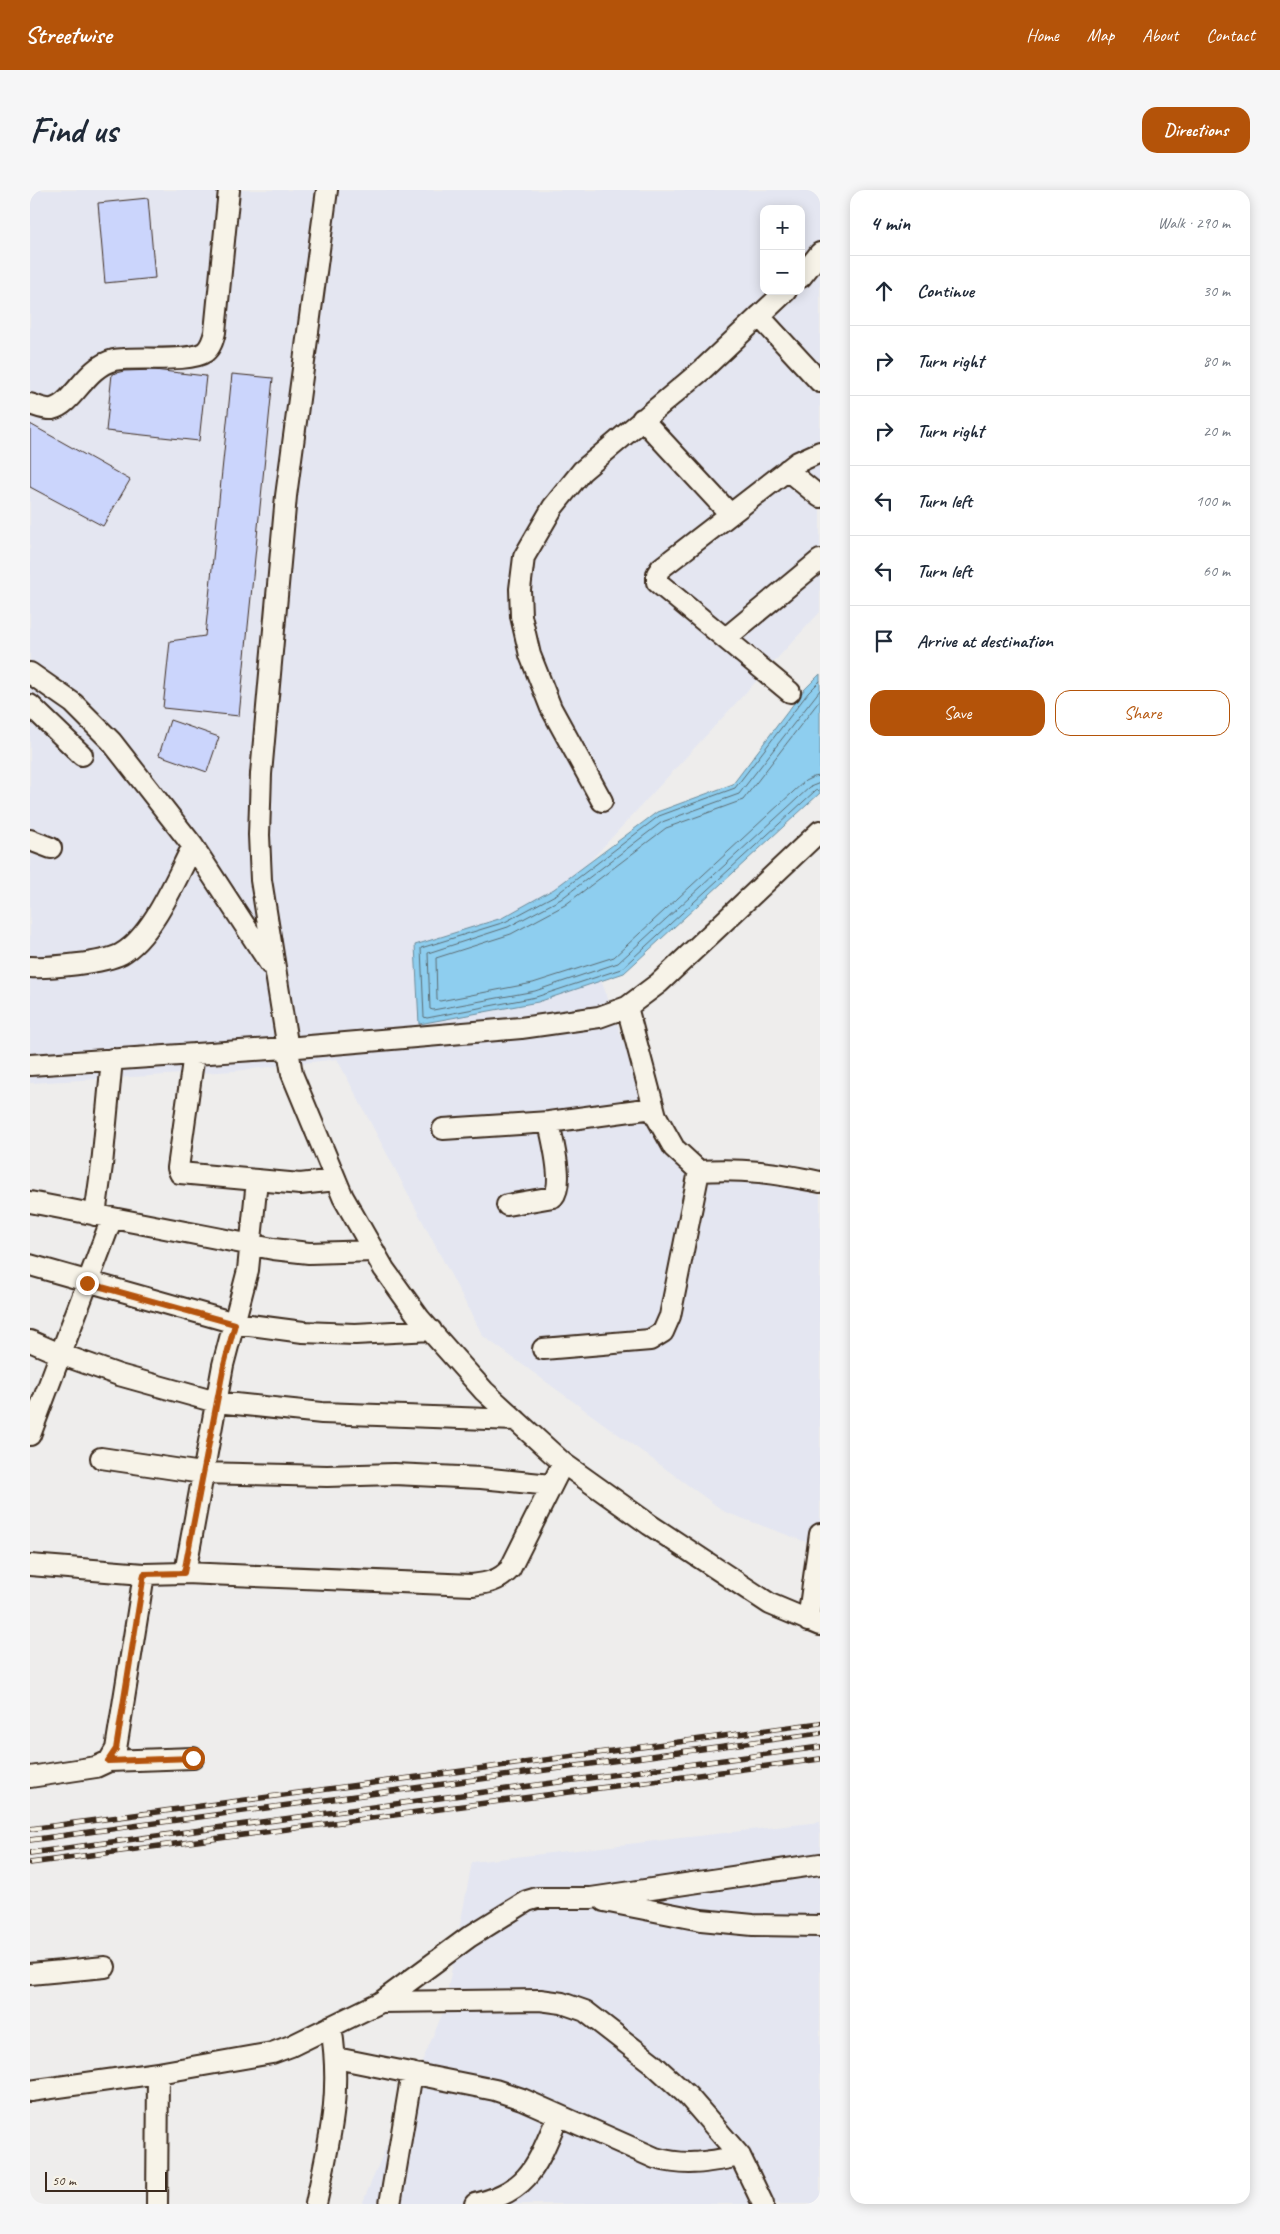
<!DOCTYPE html>
<html lang="en">
<head>
<meta charset="utf-8">
<style>
	:root { --surface:#fff; --page:#f6f6f7; --text:#1f2937; --muted:#747a83; --line:#e0e1e3; --accent:#b45309 }
	body { margin:0; font-family:Caveat,sans-serif; background:var(--page); color:var(--text) }
	.controls { position:absolute; right:15px; top:15px; display:grid; overflow:hidden; border-radius:10px; box-shadow:0 2px 12px #0003 }
	.controls button { width:45px; height:45px; display:grid; place-items:center; padding:0; border:0; border-bottom:1px solid var(--line); background:var(--surface); color:var(--text); font:25px sans-serif }
	.scale { position:absolute; left:15px; bottom:12px; width:122px; box-sizing:border-box; padding-left:5px; border:2px solid #3b2a1e; border-top:0; font-size:14px; line-height:18px; white-space:nowrap; color:#3b2a1e; -webkit-text-stroke:4px #f7f3e8; paint-order:stroke }
	.stop { position:absolute; width:15px; height:15px; margin:-11px; border:4px solid #b45309; border-radius:50%; background:#fff }
	.stop.end { background:#b45309; border-color:#fff; box-shadow:0 1px 5px #0008 }
	.list { margin:0; padding:0; list-style:none }
	h2 { display:flex; justify-content:space-between; align-items:center; height:65px; margin:0; padding:0 20px; font-size:21px }
	h2 small { font-size:16px; font-weight:400; color:var(--muted) }
	.list li { display:grid; grid-template-columns:32px 1fr auto; gap:15px; align-items:center; box-sizing:border-box; height:70px; padding:0 20px; border-top:1px solid var(--line) }
	.list b { display:block; font-size:19px; white-space:nowrap }
	.list em { font-size:16px; font-style:normal; color:var(--muted) }
	.actions { display:flex; gap:10px; padding:15px 20px }
	.actions a { flex:1; padding:11px 0; border:1px solid var(--accent); border-radius:15px; text-align:center; font-size:18px; color:var(--accent) }
	.actions .main { background:var(--accent); color:#fff }
	.icon { flex:none; width:28px; height:28px; fill:none; stroke:currentColor; stroke-width:2; stroke-linecap:round; stroke-linejoin:round }
	.map { position:relative; flex:none; width:790px; height:2014px; overflow:hidden; border-radius:15px }
	header { display:flex; align-items:center; gap:30px; box-sizing:border-box; height:70px; padding:0 25px; background:var(--accent); color:#fff }
	header strong { font-size:24px }
	nav { display:flex; gap:28px; margin-inline-start:auto; font-size:18px }
	.intro { display:flex; align-items:center; justify-content:space-between; box-sizing:border-box; height:120px; padding:0 30px }
	h1 { margin:0; font-size:35px }
	.button { padding:12px 22px; border-radius:15px; background:var(--accent); color:#fff; font-size:18px; font-weight:700 }
	main { display:flex; gap:30px; padding:0 30px }
	aside { flex:1; background:var(--surface); border-radius:15px; box-shadow:0 2px 12px #0003 }
	.map>svg:first-child { display:block }
	.built { fill:#e4e6f1; fill-rule:evenodd }
	.water { fill:#8eceef; stroke:#6d8c9b }
	.lines { fill:none; stroke-linecap:round; stroke-linejoin:round }
	.shore { stroke:#5c6c72; stroke-width:1 }
	.building { fill:#cbd5fc; stroke:#3b2a1e }
	.minor-casing { stroke:#3b2a1e; stroke-width:24 }
	.minor { stroke:#f7f3e8; stroke-width:20 }
	.rail-casing { stroke:#3b2a1e; stroke-width:5.5 }
	.rail { stroke:#f7f3e8; stroke-width:4; stroke-dasharray:11; stroke-linecap:butt }
	.route { stroke:#b45309; stroke-width:6 }
</style>
</head>
<body>
<header>
<strong>Streetwise</strong>
<nav><a>Home</a><a>Map</a><a>About</a><a>Contact</a></nav>
</header>
<div class="intro"><h1>Find us</h1><a class="button">Directions</a></div>
<main>
<div class="map">
<svg width="790" height="2014" viewBox="0 0 790 2014">
	<rect width="100%" height="100%" fill="#eeedec"/>
	<filter id="ink" filterUnits="userSpaceOnUse"><feTurbulence type="fractalNoise" baseFrequency=".02" numOctaves="2"/><feDisplacementMap in="SourceGraphic" scale="10" xChannelSelector="R" yChannelSelector="G"/><feConvolveMatrix kernelMatrix="1 2 1 2 8 2 1 2 1" color-interpolation-filters="sRGB"/></filter>
	<g filter="url(#ink)">
		<path class="built" d="M0 0H790V422L537 696 619 922 638 966 790 1005V1357L695 1322 453 1146 307 869 205 881 0 893ZM734 19H771V101H734Z
			M790 1632V2014H332L414 1820 442 1672Z"/>
		<path class="water" d="M790 484V603L594 783 508 812 389 834 385 755 472 728 524 699 627 622 703 594 774 500Z"/>
		<g class="lines">
			<path class="shore" d="M790 491 778 503 705 598 629 626 527 704 475 732 391 758 394 827 397 828 506 807 591 779 785 601 790 600
				M790 500 709 604 632 632 531 709 478 737 398 763 400 819 403 820 505 801 588 773 780 597 790 593
				M790 510 713 610 636 638 535 715 481 744 406 768 407 810 410 811 503 793 584 767 775 591 783 587 790 586"/>
		</g>
		<path class="building" d="M118 8 125 88 75 93 68 13Z
			M124 180 176 186 169 251 76 241 82 184 94 181Z
			M202 184 243 188 209 526 133 518 140 451 175 446Z
			M0 234 100 290 73 336 0 297Z
			M140 530 189 547 177 582 129 565Z"/>
		<g class="lines">
			<defs>
				<path id="minor" d="M297 0 256 306 231 584 229 645 231 690 262 884 313 1007 354 1079 390 1129 454 1201 533 1273 620 1335 740 1414 790 1435
					M771 87 790 63
					M729 126 790 192
					M0 214C7 216 15 220 22 219 44 214 55 177 84 170 106 166 159 173 175 162 181 157 183 150 185 142L199 0
					M612 229 700 324
					M757 280 790 307
					M696 448 790 370
					M0 483 43 513 81 551 163 656 240 774
					M760 502 627 392V384L631 378 768 272 790 262
					M0 515 52 565
					M572 611 521 518 500 465 491 426 490 399 494 367 523 317 552 281 672 180 756 101
					M0 650 21 658
					M0 777C19 778 74 773 91 764 123 746 146 688 163 656
					M597 817 626 926 644 958 669 981C714 978 746 983 790 992
					M164 864 148 978 150 983 227 990
					M0 875 256 858 491 838 569 827 597 817 629 793 790 641
					M413 939 519 932
					M0 1012 243 1059 279 1063 344 1061
					M477 1015 523 1007C535 993 522 950 519 932L623 918
					M65 1025 72 975 82 869
					M0 1075 205 1133 273 1142 325 1144 401 1140
					M0 1151 30 1164 89 1185 186 1212 292 1223 486 1230
					M513 1159 620 1150 633 1142 640 1126 669 981
					M0 1245 82 1028
					M71 1268 172 1283 297 1286 364 1284 451 1288 521 1295
					M0 1375 114 1384 155 1383 442 1395C458 1393 469 1391 480 1379L533 1273
					M155 1383 193 1175 218 1080 227 990 270 994 306 990
					M778 1431 790 1344
					M79 1571 163 1568
					M0 1587 66 1577 79 1571 86 1559 114 1384
					M574 1711 671 1730 723 1735 790 1736
					M0 1784 75 1777
					M351 1812 439 1747 497 1711 507 1708H561L790 1674
					M306 1868 465 1900 492 1909 625 1968C658 1977 677 1972 710 1966
					M0 1901 128 1883 242 1863 261 1856 351 1812 510 1810 532 1813 555 1821 622 1873 658 1906 710 1966 733 2014
					M127 2014 128 1883
					M286 2014C300 1948 312 1904 301 1836
					M360 2014 382 1883
					M445 2014C501 2001 507 1974 528 1926"/>
			</defs>
			<use href="#minor" class="minor-casing"/>
			<use href="#minor" class="minor"/>
			<defs>
				<path id="rail" d="M0 1639 790 1533
					M0 1650 790 1543
					M0 1663 790 1557
					M0 1673 790 1569"/>
			</defs>
			<use href="#rail" class="rail-casing"/>
			<use href="#rail" class="rail"/>
		</g>
	</g>
	<g class="lines" filter="url(#ink)">
		<path class="route" d="M57 1093 205 1134 194 1175 154 1383 114 1384 86 1559 78 1571 163 1568"/>
	</g>
</svg>
<div class="controls">
<button>+</button>
<button>−</button>
</div>
<div class="scale">50 m</div>
<div class="stop" style="left:163px;top:1568px"></div>
<div class="stop end" style="left:57px;top:1093px"></div>
</div>
<aside>
<h2>4 min<small>Walk · 290 m</small></h2>
<ul class="list">
<li><svg class="icon" aria-label="ahead" viewBox="0 0 24 24"><path d="M12 20V5M6 11l6-6 6 6"/></svg><div><b>Continue</b></div><em>30 m</em></li>
<li><svg class="icon" aria-label="right" viewBox="0 0 24 24"><path d="M7 20v-9h11M14 6l5 5-5 5"/></svg><div><b>Turn right</b></div><em>80 m</em></li>
<li><svg class="icon" aria-label="right" viewBox="0 0 24 24"><path d="M7 20v-9h11M14 6l5 5-5 5"/></svg><div><b>Turn right</b></div><em>20 m</em></li>
<li><svg class="icon" aria-label="left" viewBox="0 0 24 24"><path d="M17 20v-9H6M10 6l-5 5 5 5"/></svg><div><b>Turn left</b></div><em>100 m</em></li>
<li><svg class="icon" aria-label="left" viewBox="0 0 24 24"><path d="M17 20v-9H6M10 6l-5 5 5 5"/></svg><div><b>Turn left</b></div><em>60 m</em></li>
<li><svg class="icon" aria-label="arrive" viewBox="0 0 24 24"><path d="M6 21V4h12l-3 4 3 4H6"/></svg><div><b>Arrive at destination</b></div></li>
</ul>
<div class="actions"><a class="main">Save</a><a>Share</a></div>
</aside>
</main>
</body>
</html>
